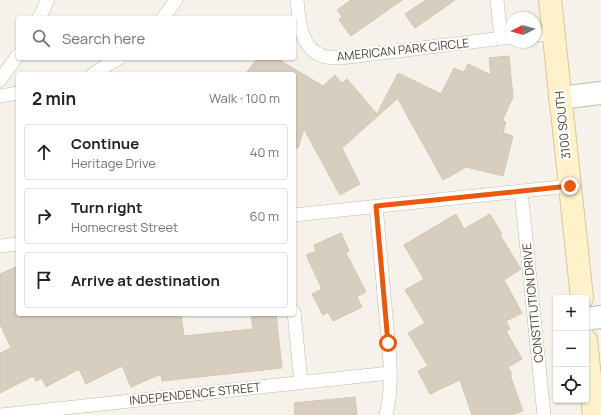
<!DOCTYPE html>
<html lang="en">
<head>
<meta charset="utf-8">
<style>
	:root { --surface:#fff; --page:#f6f6f6; --text:#222; --muted:#767676; --line:#e0e0e0 }
	body { margin:0; font-family:Manrope,sans-serif; background:var(--page); color:var(--text) }
	.controls { position:absolute; right:12px; bottom:12px; display:grid; overflow:hidden; border-radius:4px; box-shadow:0 1px 3px #0004 }
	.controls button { width:36px; height:36px; display:grid; place-items:center; padding:0; border:0; border-bottom:1px solid var(--line); background:var(--surface); color:var(--text); font:20px sans-serif }
	.compass { position:absolute; left:505px; top:12px; width:36px; height:36px; border-radius:50%; background:var(--surface); box-shadow:0 1px 3px #0004; rotate:264deg }
	.stop { position:absolute; width:12px; height:12px; margin:-9px; border:3px solid #ea580c; border-radius:50%; background:#fff }
	.stop.end { background:#ea580c; border-color:#fff; box-shadow:0 1px 4px #0008 }
	.list { margin:0; padding:0; list-style:none }
	h2 { display:flex; justify-content:space-between; align-items:center; height:52px; margin:0; padding:0 16px; font-size:17px }
	h2 small { font-size:13px; font-weight:400; color:var(--muted) }
	.list li { display:grid; grid-template-columns:26px 1fr auto; gap:12px; align-items:center; box-sizing:border-box; height:56px; margin:0 8px 8px; padding:0 8px; border:1px solid var(--line); border-radius:4px }
	.list b { display:block; font-size:15px; white-space:nowrap }
	.list p { margin:0; font-size:13px; white-space:nowrap; color:var(--muted) }
	.list em { font-size:13px; font-style:normal; color:var(--muted) }
	.icon { flex:none; width:22px; height:22px; fill:none; stroke:currentColor; stroke-width:2; stroke-linecap:round; stroke-linejoin:round }
	.map { position:relative; flex:none; width:601px; height:415px; overflow:hidden }
	.search { position:absolute; background:var(--surface); box-shadow:0 1px 3px #0004; left:16px; top:16px; width:280px; height:44px; display:flex; align-items:center; gap:10px; box-sizing:border-box; padding:0 14px; border-radius:4px; color:var(--muted); font-size:15px }
	.panel { position:absolute; background:var(--surface); box-shadow:0 1px 3px #0004; left:16px; top:72px; width:280px; height:244px; border-radius:4px }
	.map>svg:first-child { display:block }
	.building { fill:#d8cebf; stroke:#d4c6b1 }
	.lines { fill:none; stroke-linecap:round; stroke-linejoin:round }
	.lane-casing { stroke:#c2baac; stroke-width:14 }
	.street-casing { stroke:#c2baac; stroke-width:24 }
	.secondary-casing { stroke:#d9c797; stroke-width:24 }
	.lane { stroke:#fff; stroke-width:13 }
	.street { stroke:#fff; stroke-width:22 }
	.secondary { stroke:#fff2cb; stroke-width:22 }
	.route { stroke:#ea580c; stroke-width:5 }
	.labels { text-anchor:middle; stroke-width:4; stroke-linejoin:round; paint-order:stroke }
	.street-label { font-size:12px; fill:#4b4337; stroke:#fff }
</style>
</head>
<body>
<div class="map">
<svg width="601" height="415" viewBox="0 0 601 415">
	<rect width="100%" height="100%" fill="#f6f2ea"/>
	<path class="building" d="M351 0H402L351 36 339 20 342 17 337 10Z
		M426 0H455L415 28 405 14Z
		M509 56 513 97 502 121 506 122 503 133 513 136 503 176 466 167 443 180 398 99 399 97 342 148 360 184 340 195 304 129 298 148H294V74H245L258 58H276L323 86 335 75 342 83 347 79 377 114 398 73 441 94 454 68 464 72 468 64 491 75 489 58Z
		M456 214 464 229 490 214 502 234 500 235 521 269 504 280 522 313 506 321 510 329 506 331 522 359 508 367 512 374 510 375 523 411 511 415H472L460 380 430 394 418 371 428 366 408 333 425 323 405 290 424 279 404 245Z
		M341 233 349 251 346 253 366 292 357 297 362 307 333 321 328 312 323 315 312 294 322 289 306 255 316 251 314 245Z
		M18 266V314H181L184 336 253 329 251 314H276L282 368 162 381 161 374 131 387 122 366 86 384 79 369 46 387 42 378 36 381 33 376 0 393V353L11 348 0 324V274Z
		M355 397 357 415H295L294 403Z"/>
	<g class="lines">
		<defs>
			<path id="lane" d="M297 0C299 19 300 49 323 56 329 58 335 58 341 58L511 37
				M497 0 501 38
				M39 18 48 0
				M163 18 176 0
				M535 35 554 33
				M93 74 119 58
				M0 80 18 55
				M0 96 18 93
				M521 191 544 415
				M376 206C379 243 383 280 386 317 389 348 394 385 386 415
				M294 215 570 186
				M0 246 18 244
				M294 312 301 383
				M0 415 390 373"/>
			<path id="street" d="M560 98 601 93
				M586 319 601 317"/>
			<path id="secondary" d="M550 0 582 298
				M586 340 594 415"/>
		</defs>
		<use href="#lane" class="lane-casing"/>
		<use href="#street" class="street-casing"/>
		<use href="#secondary" class="secondary-casing"/>
		<use href="#lane" class="lane"/>
		<use href="#street" class="street"/>
		<use href="#secondary" class="secondary"/>
	</g>
	<g class="lines">
		<path class="route" d="M388 343 376 206 570 186"/>
	</g>
	<g class="labels">
		<g class="street-label">
			<text transform="translate(403 50) rotate(-6)" y="4">AMERICAN PARK CIRCLE</text>
			<text transform="translate(563 125) rotate(-96)" y="4">3100 SOUTH</text>
			<text transform="translate(533 303) rotate(-96)" y="4">CONSTITUTION DRIVE</text>
			<text transform="translate(195 394) rotate(-6)" y="4">INDEPENDENCE STREET</text>
		</g>
	</g>
</svg>
<div class="controls">
<button>+</button>
<button>−</button>
<button><svg class="icon" aria-label="locate" viewBox="0 0 24 24"><circle cx="12" cy="12" r="6"/><path d="M12 2v4M12 18v4M2 12h4M18 12h4"/></svg></button>
</div>
<svg class="compass" viewBox="-18 -18 36 36"><path d="M0-13l5 13h-10z" fill="#e53935"/><path d="M0 13l5-13h-10z" fill="#767676"/></svg>
<div class="stop" style="left:388px;top:343px"></div>
<div class="stop end" style="left:570px;top:186px"></div>
<div class="search"><svg class="icon" aria-label="search" viewBox="0 0 24 24"><circle cx="10" cy="10" r="6"/><path d="M15 15l6 6"/></svg>Search here</div>
<section class="panel">
<h2>2 min<small>Walk · 100 m</small></h2>
<ul class="list">
<li><svg class="icon" aria-label="ahead" viewBox="0 0 24 24"><path d="M12 20V5M6 11l6-6 6 6"/></svg><div><b>Continue</b><p>Heritage Drive</p></div><em>40 m</em></li>
<li><svg class="icon" aria-label="right" viewBox="0 0 24 24"><path d="M7 20v-9h11M14 6l5 5-5 5"/></svg><div><b>Turn right</b><p>Homecrest Street</p></div><em>60 m</em></li>
<li><svg class="icon" aria-label="arrive" viewBox="0 0 24 24"><path d="M6 21V4h12l-3 4 3 4H6"/></svg><div><b>Arrive at destination</b></div></li>
</ul>
</section>
</div>
</body>
</html>
